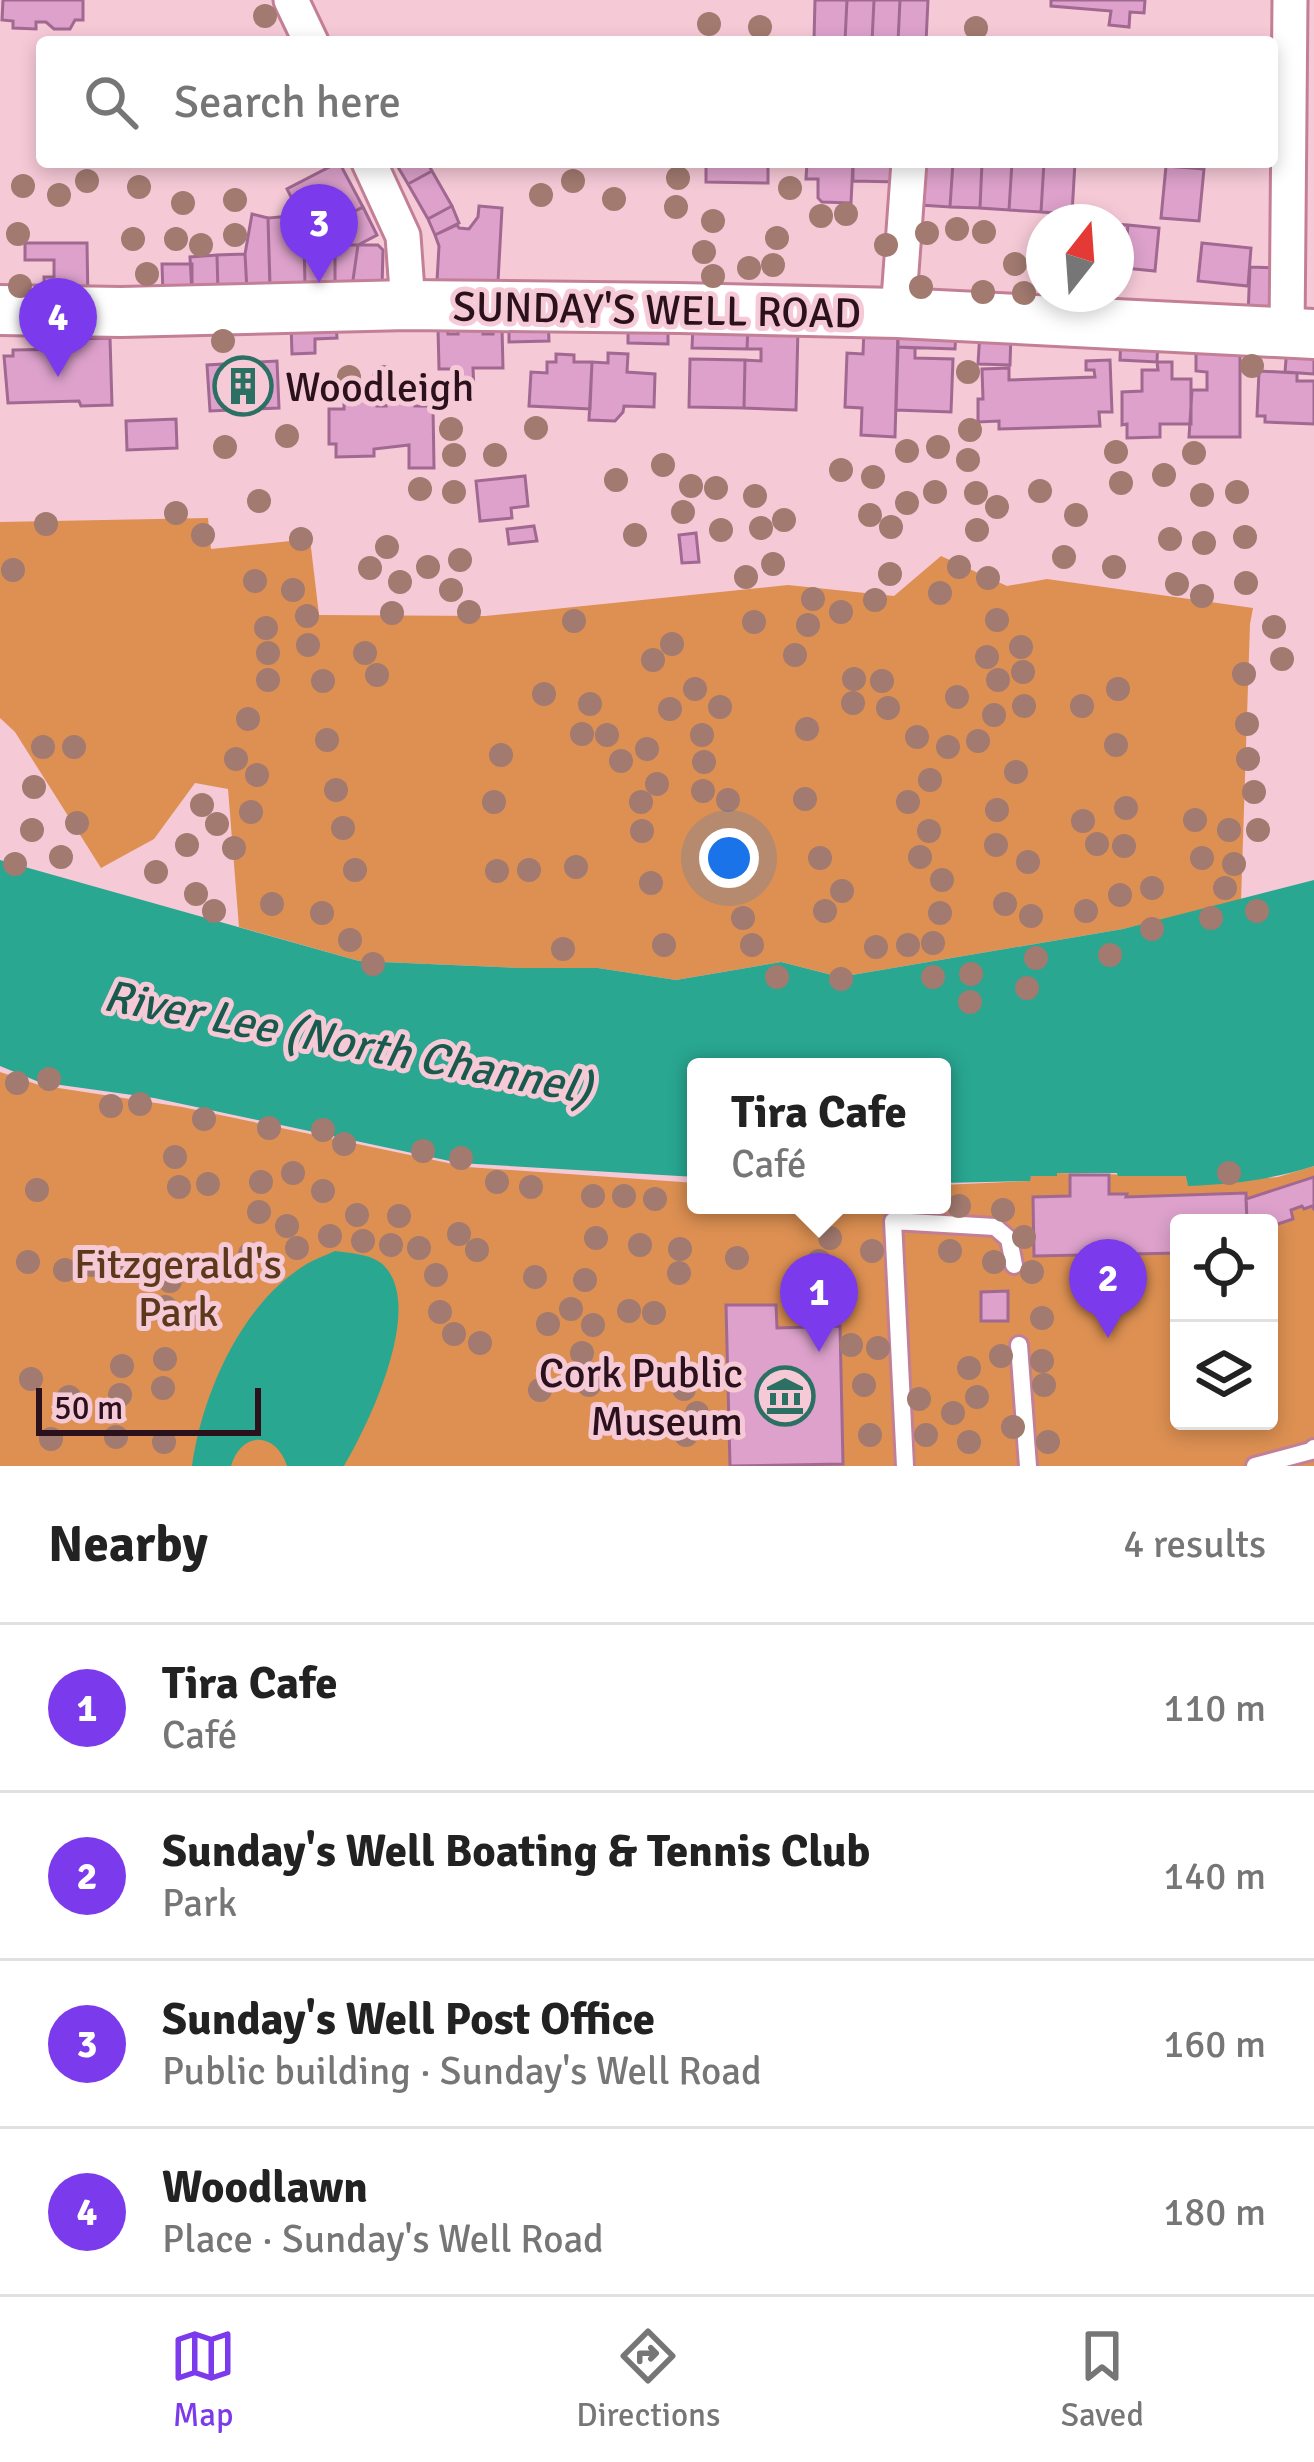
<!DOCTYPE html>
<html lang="en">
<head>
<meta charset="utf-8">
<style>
	:root { --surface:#fff; --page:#f2f2f2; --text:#222; --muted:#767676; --line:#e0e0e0; --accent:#7c3aed }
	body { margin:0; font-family:Signika,sans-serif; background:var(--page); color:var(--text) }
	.controls { position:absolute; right:36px; bottom:36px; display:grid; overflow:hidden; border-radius:12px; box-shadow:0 6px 18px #0003 }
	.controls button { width:108px; height:108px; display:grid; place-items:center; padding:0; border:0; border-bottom:3px solid var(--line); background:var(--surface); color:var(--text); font:60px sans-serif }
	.compass { position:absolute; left:1026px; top:204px; width:108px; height:108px; border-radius:50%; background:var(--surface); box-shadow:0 6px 18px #0003; rotate:17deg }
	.scale { position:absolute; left:36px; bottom:30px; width:225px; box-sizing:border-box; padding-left:12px; border:6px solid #2b111b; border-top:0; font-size:33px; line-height:42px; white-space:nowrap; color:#2b111b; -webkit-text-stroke:9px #f6c9d7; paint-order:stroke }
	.you { position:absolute; left:729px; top:858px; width:42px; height:42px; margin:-30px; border:9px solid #fff; border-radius:50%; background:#1a73e8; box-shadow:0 0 0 18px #1a73e833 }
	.badge { display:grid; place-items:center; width:78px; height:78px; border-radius:50%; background:var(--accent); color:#fff; font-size:39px; font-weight:700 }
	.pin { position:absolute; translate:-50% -99px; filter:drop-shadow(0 3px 6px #0008) }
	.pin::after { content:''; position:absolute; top:63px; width:42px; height:36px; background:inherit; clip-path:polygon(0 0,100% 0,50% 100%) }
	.popup { position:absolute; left:687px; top:1058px; width:264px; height:156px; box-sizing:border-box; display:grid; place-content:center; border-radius:12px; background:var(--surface); filter:drop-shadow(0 3px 9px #0005); font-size:39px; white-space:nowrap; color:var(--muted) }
	.popup b { font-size:45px; color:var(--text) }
	.popup::after { content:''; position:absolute; left:50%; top:100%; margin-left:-24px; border:24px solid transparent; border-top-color:var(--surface) }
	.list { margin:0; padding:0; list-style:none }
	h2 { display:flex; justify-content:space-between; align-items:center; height:156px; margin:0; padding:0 48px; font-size:51px }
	h2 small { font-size:39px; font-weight:400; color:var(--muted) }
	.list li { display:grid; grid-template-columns:78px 1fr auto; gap:36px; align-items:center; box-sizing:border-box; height:168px; padding:0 48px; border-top:3px solid var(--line) }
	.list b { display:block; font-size:45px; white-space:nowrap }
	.list p { margin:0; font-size:39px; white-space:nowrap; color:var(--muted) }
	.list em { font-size:39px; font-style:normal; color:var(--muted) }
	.icon { flex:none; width:66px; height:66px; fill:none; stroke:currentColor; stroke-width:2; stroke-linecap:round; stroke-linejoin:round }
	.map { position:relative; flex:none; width:1314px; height:1466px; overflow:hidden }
	.search { position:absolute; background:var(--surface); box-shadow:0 6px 18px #0003; left:36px; right:36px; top:36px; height:132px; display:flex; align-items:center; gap:30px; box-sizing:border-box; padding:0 42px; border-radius:12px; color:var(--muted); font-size:45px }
	.sheet { height:828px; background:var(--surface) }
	nav { display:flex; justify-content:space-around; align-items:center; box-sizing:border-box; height:168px; border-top:3px solid var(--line); background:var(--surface); font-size:33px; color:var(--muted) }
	nav a { display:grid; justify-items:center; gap:6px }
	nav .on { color:var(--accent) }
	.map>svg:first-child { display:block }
	.green { fill:#dd9052; fill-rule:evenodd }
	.water { fill:#29a791 }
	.building { fill:#dda1cb; stroke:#a16991; stroke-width:3 }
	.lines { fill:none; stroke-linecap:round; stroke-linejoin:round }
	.service-casing { stroke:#c37f96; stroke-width:22 }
	.minor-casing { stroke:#c37f96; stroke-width:39 }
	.secondary-casing { stroke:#c37f96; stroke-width:54 }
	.service { stroke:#fff; stroke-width:16 }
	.minor { stroke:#fff; stroke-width:33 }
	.secondary { stroke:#fff; stroke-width:48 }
	.tree { fill:#a27a70 }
	.labels { text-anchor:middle; stroke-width:10; stroke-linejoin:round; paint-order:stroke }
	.street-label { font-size:42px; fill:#2b111b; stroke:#f6c9d7 }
	.poi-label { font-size:42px; fill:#2b111b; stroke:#f6c9d7; text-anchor:start }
	.park-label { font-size:42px; fill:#5d391b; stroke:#f6c9d7 }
	.water-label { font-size:45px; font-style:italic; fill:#195a4e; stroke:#f6c9d7 }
</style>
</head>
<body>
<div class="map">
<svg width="1314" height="1466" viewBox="0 0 1314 1466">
	<rect width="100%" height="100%" fill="#f6c9d7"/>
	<path class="green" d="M208 518 211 549 310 539 319 615 485 616 788 585 894 596 941 556 1007 586 1047 579 1253 608 1250 624 1241 901 1123 929 840 977 781 962 676 980 598 968H519L359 961 239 927 228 789 195 783 154 839 101 868 15 732 0 718V522Z
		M0 1072 39 1085 182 1107 467 1167 696 1183V1205H942V1185L1029 1181 1031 1176H1056V1173L1187 1176 1188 1185 1278 1177 1314 1166V1466H0ZM1179 1223H1269V1421H1179Z"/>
	<path class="water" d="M0 860 359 961 519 968H598L676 980 781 962 840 977 1123 929 1314 880V1166C1270 1180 1234 1184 1188 1186L1186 1176H1118L1117 1173H1057V1176H1031L1030 1181 942 1183V1067H696V1177L459 1163 154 1098 39 1082 0 1066Z
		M335 1251C350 1253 369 1254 381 1263 428 1302 368 1426 344 1466H287C276 1431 241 1431 231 1466H192C202 1395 240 1307 302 1267 312 1260 324 1256 335 1251Z"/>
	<path class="building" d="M3 0H83V20H75L70 29H54L46 22H36V29L13 28V21L2 20Z
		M815 0H847L845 41 814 40Z
		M847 0H874L872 42 845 41Z
		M874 0H900L898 42H872Z
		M900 0H928L926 42H898Z
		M1051 0H1145L1144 13 1130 12 1129 27 1109 25 1111 11 1051 6Z
		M339 162 363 207 335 221V240H320V228H307L287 189Z
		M395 162H427L432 171 408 184Z
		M706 162H794V166H768V183L706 182Z
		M807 162H853L851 203 822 202 818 198V179H806Z
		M853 162H901L900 182 853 181Z
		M923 162H953L950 207 920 205Z
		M953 162H982L980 208 950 207Z
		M1000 162H1012L1009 210 980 208 982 163Z
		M1012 162H1044L1041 212 1009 210Z
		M1044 162H1075L1072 214 1041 212Z
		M1166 166 1204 169 1199 221 1161 218Z
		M432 171 452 206 428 219 408 184Z
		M452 206 459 223 435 235 428 219Z
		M479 206 502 208 498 282 437 281 439 246 435 235 457 225 459 228 469 229 478 217Z
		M363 207 377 235 358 245H335V221Z
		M252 214 268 218 270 291H247L245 254Z
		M300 215 304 229 305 286 270 285 268 218Z
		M1116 224 1128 225 1124 268 1116 267Z
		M1128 225 1159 228 1155 271 1124 268Z
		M304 240H335V287L305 286Z
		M25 243H87L88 302H45L44 277H54V260H25Z
		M1202 243 1251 248 1248 286 1198 281Z
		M335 245H358L352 287H335Z
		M358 245H378L383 250 382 288 352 287Z
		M245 254 247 291 218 292 217 255Z
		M217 255 218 292 192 294 190 257Z
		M162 264H192V294H163Z
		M1250 267 1277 268 1274 322 1248 315Z
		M509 321H548L549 341 509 342Z
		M336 323 337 338 315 339V353L292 354 291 324Z
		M628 325H668V344L628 343Z
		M693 325 748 327 747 349 692 348Z
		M483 327V334H493V328H502L503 368H473L474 390H456V369H439L438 328H447L448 334H458V328Z
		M748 327 798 328 796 410 744 408 745 360 761 361V349H747Z
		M864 328 898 329 895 437 861 435 862 408 845 407 847 353 863 354Z
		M898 329 956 330 955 349 898 347Z
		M980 331 1011 333 1010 365 978 364Z
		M1121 335 1158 337 1157 362 1120 360Z
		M110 338 112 405 81 406 79 401 8 403 4 356H13V350L74 349 73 339Z
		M898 347 915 348V358L953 359 951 412 896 410Z
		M1287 347 1314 349V374L1285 372Z
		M1196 349 1240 350V437H1189L1192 390H1207V372L1196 371Z
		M608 353 628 354 627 372 655 374 654 407 624 406 623 412 615 421 589 420 592 362 608 363Z
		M556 354 574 355V362H592L590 409 529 406 531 372 547 373V362H556Z
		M690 359 745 360 744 408 689 407Z
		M1110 360 1112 412H1099L1100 426 999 429V421L978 422V399H983L982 369 1009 368V380L1095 377 1094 370H1086V361Z
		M277 361 279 408 210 411 207 365Z
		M1157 362H1172V379H1191V424H1160V437L1127 438V424L1122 425V392L1142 391V370H1158Z
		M1259 371 1297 373V381H1314V424L1265 422V416H1257Z
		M415 393V406H433L434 468H409V445L374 449V456L336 457V444H329V409H344V400H377V406H386V394Z
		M176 419 177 448 127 450 126 421Z
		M525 476 528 506 511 508 512 518 480 521 476 481Z
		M534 526 537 541 509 544 507 529Z
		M696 533 699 562 682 563 679 535Z
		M1070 1175H1109V1194H1127L1126 1197 1246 1193 1247 1223H1179V1253L1034 1256 1033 1197 1070 1196Z
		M1314 1177V1209L1312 1206 1304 1209 1302 1206 1291 1210 1293 1219 1269 1227V1223H1259L1258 1220 1247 1223 1246 1199Z
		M1008 1291V1321H981V1292Z
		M726 1305H776L777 1328 840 1326 843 1464 730 1466Z"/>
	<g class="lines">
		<defs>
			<path id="service" d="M1019 1345 1028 1466
				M905 1466 893 1221 995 1227 1009 1239 1014 1265
				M1255 1466 1311 1451 1314 1448"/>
			<path id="minor" d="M291 0 311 42
				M369 162 403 236 408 305
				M898 313 909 162
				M1287 334 1290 0"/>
			<path id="secondary" d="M0 310 121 312 408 305 680 308 898 313 1314 334"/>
		</defs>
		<use href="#service" class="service-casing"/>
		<use href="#minor" class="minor-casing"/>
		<use href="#secondary" class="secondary-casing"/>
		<use href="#service" class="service"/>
		<use href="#minor" class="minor"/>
		<use href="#secondary" class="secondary"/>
	</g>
	<g class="tree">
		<circle cx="265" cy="16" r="12"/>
		<circle cx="709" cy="24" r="12"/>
		<circle cx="760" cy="27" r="12"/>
		<circle cx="976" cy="28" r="12"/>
		<circle cx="678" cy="178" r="12"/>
		<circle cx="87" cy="181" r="12"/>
		<circle cx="573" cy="181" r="12"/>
		<circle cx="23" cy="186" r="12"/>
		<circle cx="139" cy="187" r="12"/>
		<circle cx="790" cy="188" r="12"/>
		<circle cx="59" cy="195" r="12"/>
		<circle cx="541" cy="195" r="12"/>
		<circle cx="614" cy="199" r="12"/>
		<circle cx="235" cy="200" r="12"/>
		<circle cx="183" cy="203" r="12"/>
		<circle cx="676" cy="207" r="12"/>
		<circle cx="846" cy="214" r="12"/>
		<circle cx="821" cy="216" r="12"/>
		<circle cx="713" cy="221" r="12"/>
		<circle cx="957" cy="229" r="12"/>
		<circle cx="984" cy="232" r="12"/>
		<circle cx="927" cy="233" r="12"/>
		<circle cx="18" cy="234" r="12"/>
		<circle cx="235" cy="235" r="12"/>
		<circle cx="777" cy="238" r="12"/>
		<circle cx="133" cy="239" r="12"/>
		<circle cx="176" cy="239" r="12"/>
		<circle cx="201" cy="245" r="12"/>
		<circle cx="886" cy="245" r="12"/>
		<circle cx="704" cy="252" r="12"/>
		<circle cx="1015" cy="264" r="12"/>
		<circle cx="773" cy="265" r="12"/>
		<circle cx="749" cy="268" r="12"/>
		<circle cx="147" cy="274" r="12"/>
		<circle cx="713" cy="276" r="12"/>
		<circle cx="20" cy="286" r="12"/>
		<circle cx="921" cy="287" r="12"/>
		<circle cx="983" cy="292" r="12"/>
		<circle cx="1024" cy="293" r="12"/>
		<circle cx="223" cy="341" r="12"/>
		<circle cx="1252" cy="366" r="12"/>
		<circle cx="968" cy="372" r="12"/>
		<circle cx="349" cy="377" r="12"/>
		<circle cx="384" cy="377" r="12"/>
		<circle cx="536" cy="428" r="12"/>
		<circle cx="451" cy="429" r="12"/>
		<circle cx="970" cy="430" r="12"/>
		<circle cx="287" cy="436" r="12"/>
		<circle cx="225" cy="447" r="12"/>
		<circle cx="938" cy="447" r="12"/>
		<circle cx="907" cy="451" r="12"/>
		<circle cx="1116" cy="452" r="12"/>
		<circle cx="1194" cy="453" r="12"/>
		<circle cx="454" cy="455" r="12"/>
		<circle cx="495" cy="455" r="12"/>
		<circle cx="968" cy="460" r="12"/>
		<circle cx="663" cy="465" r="12"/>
		<circle cx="841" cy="470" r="12"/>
		<circle cx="1164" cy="475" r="12"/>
		<circle cx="873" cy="477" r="12"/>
		<circle cx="616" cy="480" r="12"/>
		<circle cx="1121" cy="483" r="12"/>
		<circle cx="691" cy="486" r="12"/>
		<circle cx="716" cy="488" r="12"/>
		<circle cx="420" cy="489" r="12"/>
		<circle cx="1040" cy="491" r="12"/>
		<circle cx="454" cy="492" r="12"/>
		<circle cx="935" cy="492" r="12"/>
		<circle cx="1237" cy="492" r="12"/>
		<circle cx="976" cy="493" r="12"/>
		<circle cx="1202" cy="495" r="12"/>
		<circle cx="755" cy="496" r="12"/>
		<circle cx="259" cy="501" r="12"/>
		<circle cx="907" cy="503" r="12"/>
		<circle cx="997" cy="507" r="12"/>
		<circle cx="683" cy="512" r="12"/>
		<circle cx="176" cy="513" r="12"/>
		<circle cx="870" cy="515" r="12"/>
		<circle cx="1076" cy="515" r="12"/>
		<circle cx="784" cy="520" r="12"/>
		<circle cx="46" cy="524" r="12"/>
		<circle cx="891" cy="527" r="12"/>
		<circle cx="761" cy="528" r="12"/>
		<circle cx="721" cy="530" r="12"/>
		<circle cx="977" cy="530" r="12"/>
		<circle cx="203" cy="535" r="12"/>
		<circle cx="635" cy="535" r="12"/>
		<circle cx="1245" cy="537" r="12"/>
		<circle cx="301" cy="539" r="12"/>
		<circle cx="1170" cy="539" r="12"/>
		<circle cx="1204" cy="543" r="12"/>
		<circle cx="387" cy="547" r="12"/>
		<circle cx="1064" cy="557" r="12"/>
		<circle cx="460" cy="560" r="12"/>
		<circle cx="773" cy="564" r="12"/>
		<circle cx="428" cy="567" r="12"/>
		<circle cx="959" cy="567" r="12"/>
		<circle cx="1114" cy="567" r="12"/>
		<circle cx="370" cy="568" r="12"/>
		<circle cx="13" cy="570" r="12"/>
		<circle cx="890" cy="574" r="12"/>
		<circle cx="746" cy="577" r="12"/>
		<circle cx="988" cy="578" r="12"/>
		<circle cx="255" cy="581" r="12"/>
		<circle cx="400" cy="582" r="12"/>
		<circle cx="1246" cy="583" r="12"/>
		<circle cx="1177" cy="584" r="12"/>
		<circle cx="293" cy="590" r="12"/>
		<circle cx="451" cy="590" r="12"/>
		<circle cx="940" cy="593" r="12"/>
		<circle cx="1202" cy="596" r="12"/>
		<circle cx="813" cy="599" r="12"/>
		<circle cx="875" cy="600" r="12"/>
		<circle cx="469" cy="612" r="12"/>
		<circle cx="841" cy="612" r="12"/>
		<circle cx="392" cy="613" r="12"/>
		<circle cx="307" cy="616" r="12"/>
		<circle cx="997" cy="620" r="12"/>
		<circle cx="574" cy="621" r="12"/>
		<circle cx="754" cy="622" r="12"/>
		<circle cx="808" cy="625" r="12"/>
		<circle cx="1274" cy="627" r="12"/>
		<circle cx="266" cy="628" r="12"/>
		<circle cx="672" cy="644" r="12"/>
		<circle cx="308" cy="645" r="12"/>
		<circle cx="1021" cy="647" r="12"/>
		<circle cx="268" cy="653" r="12"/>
		<circle cx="365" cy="653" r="12"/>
		<circle cx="795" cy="655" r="12"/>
		<circle cx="987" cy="657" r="12"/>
		<circle cx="1282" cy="659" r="12"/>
		<circle cx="653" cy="660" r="12"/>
		<circle cx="1023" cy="672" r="12"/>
		<circle cx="1244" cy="674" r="12"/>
		<circle cx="377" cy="675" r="12"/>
		<circle cx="854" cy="679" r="12"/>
		<circle cx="268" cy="680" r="12"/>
		<circle cx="998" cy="680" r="12"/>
		<circle cx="323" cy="681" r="12"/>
		<circle cx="882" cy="681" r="12"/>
		<circle cx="695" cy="689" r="12"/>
		<circle cx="1118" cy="689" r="12"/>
		<circle cx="544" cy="694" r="12"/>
		<circle cx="957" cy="697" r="12"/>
		<circle cx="853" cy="703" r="12"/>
		<circle cx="590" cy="704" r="12"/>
		<circle cx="1024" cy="706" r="12"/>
		<circle cx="1082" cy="706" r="12"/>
		<circle cx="720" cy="707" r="12"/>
		<circle cx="888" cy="708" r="12"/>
		<circle cx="670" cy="709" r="12"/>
		<circle cx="994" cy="715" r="12"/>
		<circle cx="248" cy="719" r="12"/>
		<circle cx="1247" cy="724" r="12"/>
		<circle cx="807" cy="729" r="12"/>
		<circle cx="582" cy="734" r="12"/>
		<circle cx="607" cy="735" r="12"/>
		<circle cx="702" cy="735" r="12"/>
		<circle cx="917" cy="737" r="12"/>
		<circle cx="327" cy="740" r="12"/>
		<circle cx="978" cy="741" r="12"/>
		<circle cx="1116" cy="745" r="12"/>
		<circle cx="43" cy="747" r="12"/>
		<circle cx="74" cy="747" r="12"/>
		<circle cx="948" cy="747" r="12"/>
		<circle cx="647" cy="749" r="12"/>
		<circle cx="501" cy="755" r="12"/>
		<circle cx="236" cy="759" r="12"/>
		<circle cx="1248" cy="759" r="12"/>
		<circle cx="621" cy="761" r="12"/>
		<circle cx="704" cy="762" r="12"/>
		<circle cx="1016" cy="772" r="12"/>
		<circle cx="257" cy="775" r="12"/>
		<circle cx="930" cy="780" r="12"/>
		<circle cx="657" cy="784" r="12"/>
		<circle cx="34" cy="787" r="12"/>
		<circle cx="336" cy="790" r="12"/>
		<circle cx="703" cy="791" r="12"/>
		<circle cx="1254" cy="792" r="12"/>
		<circle cx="805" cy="799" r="12"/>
		<circle cx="728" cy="800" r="12"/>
		<circle cx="494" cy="802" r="12"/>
		<circle cx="641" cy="802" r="12"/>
		<circle cx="908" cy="802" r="12"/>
		<circle cx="202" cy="805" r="12"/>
		<circle cx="1126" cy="808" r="12"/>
		<circle cx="997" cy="810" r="12"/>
		<circle cx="251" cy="812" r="12"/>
		<circle cx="1195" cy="820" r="12"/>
		<circle cx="1083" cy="821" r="12"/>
		<circle cx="77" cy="823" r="12"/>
		<circle cx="217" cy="824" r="12"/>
		<circle cx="343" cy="828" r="12"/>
		<circle cx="32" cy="830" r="12"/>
		<circle cx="1229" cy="830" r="12"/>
		<circle cx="1258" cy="830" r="12"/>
		<circle cx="642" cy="831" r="12"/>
		<circle cx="929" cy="831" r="12"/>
		<circle cx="1097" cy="844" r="12"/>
		<circle cx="187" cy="845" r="12"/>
		<circle cx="996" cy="845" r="12"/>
		<circle cx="1124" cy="846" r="12"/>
		<circle cx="234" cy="848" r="12"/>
		<circle cx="61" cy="857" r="12"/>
		<circle cx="920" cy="857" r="12"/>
		<circle cx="820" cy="858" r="12"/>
		<circle cx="1202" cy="858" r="12"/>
		<circle cx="1028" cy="862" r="12"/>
		<circle cx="15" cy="864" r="12"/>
		<circle cx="1234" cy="864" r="12"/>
		<circle cx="576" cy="867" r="12"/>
		<circle cx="355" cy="870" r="12"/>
		<circle cx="529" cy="870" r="12"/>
		<circle cx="497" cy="871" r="12"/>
		<circle cx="156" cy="872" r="12"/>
		<circle cx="942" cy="880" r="12"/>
		<circle cx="651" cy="883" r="12"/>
		<circle cx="1152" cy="888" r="12"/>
		<circle cx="1225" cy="888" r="12"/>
		<circle cx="842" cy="891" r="12"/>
		<circle cx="196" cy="894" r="12"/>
		<circle cx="1120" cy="895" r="12"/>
		<circle cx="272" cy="904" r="12"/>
		<circle cx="1005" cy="904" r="12"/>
		<circle cx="214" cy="911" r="12"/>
		<circle cx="825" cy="911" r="12"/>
		<circle cx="1086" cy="911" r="12"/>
		<circle cx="1257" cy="911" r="12"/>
		<circle cx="322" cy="913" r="12"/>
		<circle cx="940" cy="913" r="12"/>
		<circle cx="1031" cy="916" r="12"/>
		<circle cx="743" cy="918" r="12"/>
		<circle cx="1211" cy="918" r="12"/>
		<circle cx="1152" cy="929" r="12"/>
		<circle cx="350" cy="940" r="12"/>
		<circle cx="933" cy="943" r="12"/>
		<circle cx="664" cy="945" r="12"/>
		<circle cx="752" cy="945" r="12"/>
		<circle cx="908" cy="945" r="12"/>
		<circle cx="876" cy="947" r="12"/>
		<circle cx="563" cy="949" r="12"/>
		<circle cx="1110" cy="955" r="12"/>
		<circle cx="1036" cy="958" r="12"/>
		<circle cx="373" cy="964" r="12"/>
		<circle cx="971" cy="974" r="12"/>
		<circle cx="777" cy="977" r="12"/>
		<circle cx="933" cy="977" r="12"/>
		<circle cx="841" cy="979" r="12"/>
		<circle cx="1027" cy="988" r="12"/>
		<circle cx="970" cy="1002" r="12"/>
		<circle cx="49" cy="1079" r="12"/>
		<circle cx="17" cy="1083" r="12"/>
		<circle cx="140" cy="1104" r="12"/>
		<circle cx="111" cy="1106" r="12"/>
		<circle cx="204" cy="1119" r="12"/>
		<circle cx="269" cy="1128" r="12"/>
		<circle cx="323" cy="1130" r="12"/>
		<circle cx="344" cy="1144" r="12"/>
		<circle cx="423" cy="1151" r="12"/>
		<circle cx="175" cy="1157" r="12"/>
		<circle cx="461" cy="1158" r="12"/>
		<circle cx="293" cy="1173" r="12"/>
		<circle cx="1229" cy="1173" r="12"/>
		<circle cx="261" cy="1182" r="12"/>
		<circle cx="497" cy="1182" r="12"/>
		<circle cx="208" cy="1184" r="12"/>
		<circle cx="179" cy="1187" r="12"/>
		<circle cx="531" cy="1187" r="12"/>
		<circle cx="37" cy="1190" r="12"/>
		<circle cx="323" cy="1191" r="12"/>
		<circle cx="593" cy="1196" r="12"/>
		<circle cx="624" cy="1196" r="12"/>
		<circle cx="655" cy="1199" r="12"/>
		<circle cx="959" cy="1206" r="12"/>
		<circle cx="1003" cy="1210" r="12"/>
		<circle cx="259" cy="1212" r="12"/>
		<circle cx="357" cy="1215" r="12"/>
		<circle cx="399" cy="1216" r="12"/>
		<circle cx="287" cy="1226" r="12"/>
		<circle cx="459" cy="1234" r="12"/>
		<circle cx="330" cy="1236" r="12"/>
		<circle cx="1024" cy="1237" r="12"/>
		<circle cx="596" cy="1238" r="12"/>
		<circle cx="830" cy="1238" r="12"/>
		<circle cx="363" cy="1241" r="12"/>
		<circle cx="391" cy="1245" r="12"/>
		<circle cx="640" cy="1245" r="12"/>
		<circle cx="297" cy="1248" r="12"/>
		<circle cx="419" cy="1248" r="12"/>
		<circle cx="680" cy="1249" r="12"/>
		<circle cx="477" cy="1250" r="12"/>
		<circle cx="872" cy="1251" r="12"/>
		<circle cx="950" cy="1251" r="12"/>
		<circle cx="250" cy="1254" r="12"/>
		<circle cx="737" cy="1258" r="12"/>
		<circle cx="819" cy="1261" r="12"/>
		<circle cx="28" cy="1262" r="12"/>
		<circle cx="994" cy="1262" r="12"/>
		<circle cx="92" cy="1265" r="12"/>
		<circle cx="65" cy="1270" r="12"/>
		<circle cx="130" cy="1271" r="12"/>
		<circle cx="1032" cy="1272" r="12"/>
		<circle cx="679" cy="1273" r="12"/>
		<circle cx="436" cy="1275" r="12"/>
		<circle cx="535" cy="1277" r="12"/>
		<circle cx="585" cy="1280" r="12"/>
		<circle cx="170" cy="1281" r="12"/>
		<circle cx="165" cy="1307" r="12"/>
		<circle cx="571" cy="1309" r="12"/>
		<circle cx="629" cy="1311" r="12"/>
		<circle cx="440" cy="1312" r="12"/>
		<circle cx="654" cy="1313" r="12"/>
		<circle cx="202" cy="1316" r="12"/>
		<circle cx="1042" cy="1318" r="12"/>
		<circle cx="548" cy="1324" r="12"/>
		<circle cx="593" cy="1325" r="12"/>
		<circle cx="454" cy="1334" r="12"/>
		<circle cx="480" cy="1343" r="12"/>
		<circle cx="851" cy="1345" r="12"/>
		<circle cx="878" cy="1348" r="12"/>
		<circle cx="582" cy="1353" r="12"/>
		<circle cx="1001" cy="1356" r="12"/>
		<circle cx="165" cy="1359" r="12"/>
		<circle cx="1042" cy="1361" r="12"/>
		<circle cx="122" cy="1366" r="12"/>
		<circle cx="969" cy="1368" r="12"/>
		<circle cx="31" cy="1379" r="12"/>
		<circle cx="589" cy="1385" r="12"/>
		<circle cx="864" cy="1385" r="12"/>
		<circle cx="1044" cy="1385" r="12"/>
		<circle cx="163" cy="1388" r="12"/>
		<circle cx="684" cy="1389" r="12"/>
		<circle cx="540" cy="1390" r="12"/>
		<circle cx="120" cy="1395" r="12"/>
		<circle cx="69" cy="1397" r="12"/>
		<circle cx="977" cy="1397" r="12"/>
		<circle cx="919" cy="1399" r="12"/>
		<circle cx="697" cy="1413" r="12"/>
		<circle cx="953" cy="1413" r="12"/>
		<circle cx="1013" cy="1427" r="12"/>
		<circle cx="686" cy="1435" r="12"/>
		<circle cx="870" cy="1435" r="12"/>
		<circle cx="926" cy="1435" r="12"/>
		<circle cx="116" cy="1437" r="12"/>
		<circle cx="51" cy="1439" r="12"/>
		<circle cx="164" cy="1442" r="12"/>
		<circle cx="969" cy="1442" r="12"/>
		<circle cx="1048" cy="1442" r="12"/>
	</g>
	<defs>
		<symbol id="building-ring" viewBox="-11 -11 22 22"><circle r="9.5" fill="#f6c9d7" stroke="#2c7063" stroke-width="1.5"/><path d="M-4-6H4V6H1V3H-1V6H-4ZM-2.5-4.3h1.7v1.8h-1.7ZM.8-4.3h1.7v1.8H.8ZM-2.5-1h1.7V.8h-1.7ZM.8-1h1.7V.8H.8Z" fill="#2c7063"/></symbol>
		<symbol id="museum-ring" viewBox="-11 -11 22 22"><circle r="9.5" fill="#f6c9d7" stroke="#2c7063" stroke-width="1.5"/><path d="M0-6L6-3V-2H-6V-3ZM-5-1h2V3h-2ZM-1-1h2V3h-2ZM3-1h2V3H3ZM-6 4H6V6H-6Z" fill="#2c7063"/></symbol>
	</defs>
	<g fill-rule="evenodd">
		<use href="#building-ring" x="210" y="353" width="66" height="66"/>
		<use href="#museum-ring" x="752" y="1363" width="66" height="66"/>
	</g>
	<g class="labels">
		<g class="street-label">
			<text transform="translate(657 309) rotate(1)" y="15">SUNDAY'S WELL ROAD</text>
		</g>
		<g class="poi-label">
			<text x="285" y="401">Woodleigh</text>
			<text x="743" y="1387" text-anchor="end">Cork Public<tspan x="743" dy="48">Museum</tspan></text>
		</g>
		<g class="park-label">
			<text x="178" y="1278">Fitzgerald's<tspan x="178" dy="48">Park</tspan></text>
		</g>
		<g class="water-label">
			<text transform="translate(348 1041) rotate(11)" y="16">River Lee (North Channel)</text>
		</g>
	</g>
</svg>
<div class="controls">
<button><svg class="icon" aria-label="locate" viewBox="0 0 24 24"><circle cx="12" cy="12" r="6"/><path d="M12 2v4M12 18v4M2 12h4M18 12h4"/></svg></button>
<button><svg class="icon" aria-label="layers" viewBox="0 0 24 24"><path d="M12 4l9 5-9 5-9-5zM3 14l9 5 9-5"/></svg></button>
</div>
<svg class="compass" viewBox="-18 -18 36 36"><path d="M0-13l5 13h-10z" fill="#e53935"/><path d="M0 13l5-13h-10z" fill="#767676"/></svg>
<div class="scale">50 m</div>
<div class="you"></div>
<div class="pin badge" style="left:819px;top:1352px">1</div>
<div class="popup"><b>Tira Cafe</b>Café</div>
<div class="pin badge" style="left:1108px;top:1338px">2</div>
<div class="pin badge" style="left:319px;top:283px">3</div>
<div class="pin badge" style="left:58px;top:377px">4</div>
<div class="search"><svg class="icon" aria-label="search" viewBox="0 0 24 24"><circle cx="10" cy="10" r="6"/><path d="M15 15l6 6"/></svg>Search here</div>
</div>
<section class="sheet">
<h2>Nearby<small>4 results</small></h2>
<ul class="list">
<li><span class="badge">1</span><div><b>Tira Cafe</b><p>Café</p></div><em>110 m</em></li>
<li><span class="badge">2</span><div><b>Sunday's Well Boating &amp; Tennis Club</b><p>Park</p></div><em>140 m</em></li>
<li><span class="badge">3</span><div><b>Sunday's Well Post Office</b><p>Public building · Sunday's Well Road</p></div><em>160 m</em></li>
<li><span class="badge">4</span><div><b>Woodlawn</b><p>Place · Sunday's Well Road</p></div><em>180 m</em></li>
</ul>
</section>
<nav>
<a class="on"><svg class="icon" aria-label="map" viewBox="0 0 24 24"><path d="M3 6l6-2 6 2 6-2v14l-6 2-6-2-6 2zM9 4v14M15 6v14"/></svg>Map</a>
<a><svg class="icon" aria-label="directions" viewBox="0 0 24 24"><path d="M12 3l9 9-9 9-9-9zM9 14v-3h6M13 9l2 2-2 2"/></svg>Directions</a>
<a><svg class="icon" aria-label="saved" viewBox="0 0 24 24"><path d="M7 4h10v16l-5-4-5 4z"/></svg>Saved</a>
</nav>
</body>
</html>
